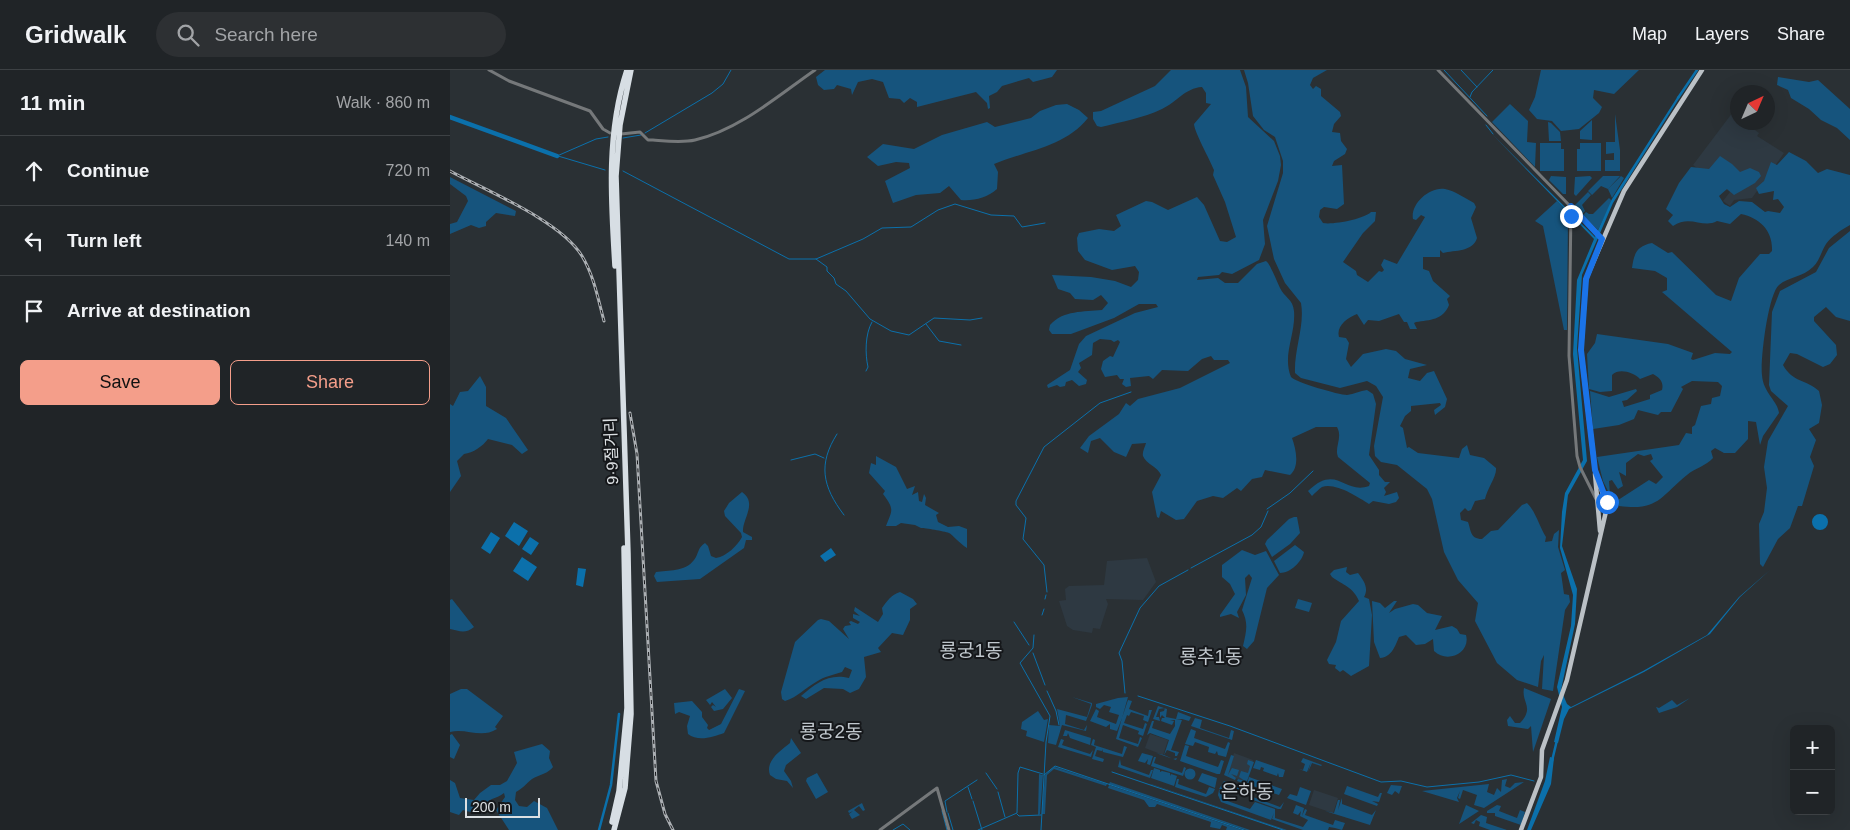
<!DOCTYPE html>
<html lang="en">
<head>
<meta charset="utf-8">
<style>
	:root { --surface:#202427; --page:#2d3033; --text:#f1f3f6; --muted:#a2a4a7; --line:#3d4144; --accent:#f49e8a }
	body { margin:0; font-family:Arial,"Noto Sans KR",sans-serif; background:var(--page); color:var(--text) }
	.controls { position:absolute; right:15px; bottom:15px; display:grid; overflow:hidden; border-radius:8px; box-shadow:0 5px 20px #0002 }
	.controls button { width:45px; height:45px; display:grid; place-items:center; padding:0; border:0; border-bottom:1px solid var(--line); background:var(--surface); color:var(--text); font:25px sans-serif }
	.compass { position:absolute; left:1280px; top:15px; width:45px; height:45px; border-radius:50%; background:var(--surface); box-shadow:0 5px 20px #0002; rotate:44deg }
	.scale { position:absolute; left:15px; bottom:12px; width:75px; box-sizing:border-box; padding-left:5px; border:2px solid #dce0e3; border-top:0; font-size:14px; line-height:18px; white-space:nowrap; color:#dce0e3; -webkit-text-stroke:4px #15171a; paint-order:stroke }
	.stop { position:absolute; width:15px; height:15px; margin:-11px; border:4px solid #1a73e8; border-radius:50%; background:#fff }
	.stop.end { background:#1a73e8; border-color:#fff; box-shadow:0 1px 5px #0008 }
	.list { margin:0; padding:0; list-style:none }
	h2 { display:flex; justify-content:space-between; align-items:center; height:65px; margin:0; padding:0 20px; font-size:21px }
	h2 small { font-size:16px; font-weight:400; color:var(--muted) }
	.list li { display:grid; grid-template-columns:32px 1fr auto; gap:15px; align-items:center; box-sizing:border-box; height:70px; padding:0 20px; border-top:1px solid var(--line) }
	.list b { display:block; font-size:19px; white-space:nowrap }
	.list em { font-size:16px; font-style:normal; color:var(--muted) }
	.actions { display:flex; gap:10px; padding:15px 20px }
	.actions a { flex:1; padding:11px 0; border:1px solid var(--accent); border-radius:8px; text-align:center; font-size:18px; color:var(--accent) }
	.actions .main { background:var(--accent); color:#111 }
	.icon { flex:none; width:28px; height:28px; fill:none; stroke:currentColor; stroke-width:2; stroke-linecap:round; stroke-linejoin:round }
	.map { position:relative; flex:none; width:1400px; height:760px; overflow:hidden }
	header { display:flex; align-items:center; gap:30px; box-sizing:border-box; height:70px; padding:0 25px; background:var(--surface); border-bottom:1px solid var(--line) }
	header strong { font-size:24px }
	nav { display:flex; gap:28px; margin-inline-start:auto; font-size:18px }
	.search { width:350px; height:45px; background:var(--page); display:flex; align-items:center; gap:12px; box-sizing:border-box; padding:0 18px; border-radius:28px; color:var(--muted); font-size:19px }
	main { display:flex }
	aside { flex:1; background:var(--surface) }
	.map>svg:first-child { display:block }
	.built { fill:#2e3942 }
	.green { fill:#16547d }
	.water { fill:#0b70ab }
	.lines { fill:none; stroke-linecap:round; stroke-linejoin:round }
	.stream { stroke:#0b70ab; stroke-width:1 }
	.canal { stroke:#0b70ab; stroke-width:2.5 }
	.river { stroke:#0b70ab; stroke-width:4.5 }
	.minor { stroke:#75787a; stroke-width:3 }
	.major { stroke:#bbc1c6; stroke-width:4.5 }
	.highway { stroke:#d7dee4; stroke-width:5.5 }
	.rail-casing { stroke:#abafb3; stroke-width:3 }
	.rail { stroke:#15171a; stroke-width:1; stroke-dasharray:4; stroke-linecap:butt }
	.route { stroke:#1a73e8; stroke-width:6 }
	.labels { text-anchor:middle; stroke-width:4; stroke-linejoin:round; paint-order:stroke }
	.street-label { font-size:16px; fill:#dce0e3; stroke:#15171a }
	.quarter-label { font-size:19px; fill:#c0c7cd; stroke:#15171a }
</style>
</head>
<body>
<header>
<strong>Gridwalk</strong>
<div class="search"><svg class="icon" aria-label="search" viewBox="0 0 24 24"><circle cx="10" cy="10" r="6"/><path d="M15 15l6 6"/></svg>Search here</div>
<nav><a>Map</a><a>Layers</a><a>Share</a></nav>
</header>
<main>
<aside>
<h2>11 min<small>Walk · 860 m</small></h2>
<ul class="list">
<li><svg class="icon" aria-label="ahead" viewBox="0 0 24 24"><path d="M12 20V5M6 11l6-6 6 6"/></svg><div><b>Continue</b></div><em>720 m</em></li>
<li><svg class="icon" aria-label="left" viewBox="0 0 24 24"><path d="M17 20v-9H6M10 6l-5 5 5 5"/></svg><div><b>Turn left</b></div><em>140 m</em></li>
<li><svg class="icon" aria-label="arrive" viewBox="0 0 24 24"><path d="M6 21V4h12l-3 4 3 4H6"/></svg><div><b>Arrive at destination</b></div></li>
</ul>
<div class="actions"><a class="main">Save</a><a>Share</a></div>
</aside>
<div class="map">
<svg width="1400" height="760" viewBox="0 0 1400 760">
	<rect width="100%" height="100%" fill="#2a3034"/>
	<path class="built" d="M1283 42 1287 46 1288 52 1295 53 1309 63 1307 66 1334 83 1302 128 1284 130 1280 136 1273 131 1280 122 1243 95Z
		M697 488 706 512 693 530 656 529 658 534 650 559 643 558 642 563 623 560 617 556 609 531 616 530 615 519 619 516 654 515 657 491Z
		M700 664 718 670 713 685 695 678Z
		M784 683 803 690 796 712 777 705Z
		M864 720 888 728 883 743 859 735Z"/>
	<path class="green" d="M375 0H607L602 7 583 12 579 8 552 16 547 22 539 26 540 38 538 39 537 33 526 22 467 37V32L460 28 454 33 450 29 439 28 433 12 422 9 408 12 402 25 401 19 387 15 384 19 374 20 368 15 366 7Z
		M721 0H790L796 17 798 47 824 71 830 86 831 95 828 111 813 150 815 174 809 190 782 204 772 202 769 205 748 207 747 210 768 208 775 213H788L807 194 816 191 818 193C823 201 826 209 830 218 834 227 843 229 844 241 846 264 832 285 841 307 845 312 889 325 897 325 904 324 910 321 917 320L923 324 926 334 919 385 929 400V405L935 412H940L934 418 936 422 934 426 947 422 949 428 946 432 939 434 923 431 919 434C908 427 885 412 872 417 869 419 865 423 862 426L858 421C887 393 894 425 919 416L920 413 888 387C884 377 893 368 887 357H866L842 368C846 379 850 397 840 405L815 400 812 407 802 409 791 421 787 418 773 428 763 426 747 431 734 449 726 450 711 441 709 448 707 447 702 422 711 405C708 397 696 394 693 386 692 382 695 377 696 373L682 374 676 387 664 382 650 368 641 371 638 383 630 378 639 366 669 344 676 333 680 336 688 329 730 318 780 293 778 290H764L761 286 752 289 738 301 712 300 703 309 699 306 680 308 681 316 676 317 672 314 674 309H670L667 305 655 307 651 299 653 291 660 286 663 287 670 272 668 270 664 272 661 270 650 269 643 273 642 285 629 293 631 298 628 302 637 310 636 314 629 316 622 310 616 312 615 316 610 317 607 315 598 318 597 315 620 300 629 274 636 266 685 243 708 237 706 234H689L664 248 621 264H602L599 260 600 255C613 240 634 242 652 240L658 233 651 225 643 230 625 229 620 223 608 219 602 205 641 207 665 211 681 217 688 210 689 202 685 196 662 200 635 190 628 181 627 168 629 163 649 159 664 161 671 156 666 145 696 131 702 132 718 140 747 127 754 135 770 171 777 172 786 167 775 132 763 105 764 100C760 90 744 61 744 54L761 34 756 33V23L752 17C735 18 727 32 712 39 693 48 671 52 651 57L647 56 643 49V42L651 41 705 16Z
		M794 0H877L863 8 860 15 863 19 866 16 871 19V26L890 42 891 46 884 54 882 62 890 63 891 71 897 79 895 84 884 91 882 96 892 95 894 134 887 139 874 137 870 140 869 147 873 153C883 155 914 149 921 142H926L925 151 913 163 893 192 906 201 907 205 918 212 929 201 932 202 934 200 931 195 934 189 947 194 975 147 971 145 966 150 963 149C960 134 980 116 995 119 1005 121 1015 128 1024 133L1026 137 1021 148 1027 168C1023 182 1005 180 993 183L990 180V187H973V199L979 201 983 211 1000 226 997 229 999 235C993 250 980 250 966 252L964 253 967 259H960L957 252H954L949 244 929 251 918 250 914 255 907 244C897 248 886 256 889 267L896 268 899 273 896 289 901 297 913 284 936 279 946 281 955 289 977 295 960 299 958 308 970 311 977 303 984 301 997 329 995 337 985 345 984 340 991 335 990 333 961 336V341L955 346 950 356 953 358 957 378 959 377 968 383 1009 388 1012 379 1017 375 1020 385 1034 388 1046 398C1047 406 1037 419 1035 429L1025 431 1021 440 1018 441 1015 438 1010 443 1011 450 1018 452C1021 460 1020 469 1032 469L1041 461 1048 460 1072 435 1077 433C1086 442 1089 456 1096 467L1095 472 1102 471 1104 464 1109 460 1108 477 1115 500 1111 503 1114 524 1119 525 1120 532 1115 540 1103 621 1092 619 1094 585 1091 591 1088 617 1067 610 1047 593 1025 551 1028 533 1008 510 994 482 982 429 977 419 947 395 931 392 925 386 924 376 933 327 926 316 917 311 890 318 851 308 845 303C844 279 855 256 851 233L835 213 824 189 817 156 833 103V91L825 67 814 60 803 46 798 13Z
		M1091 0H1189L1164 24 1144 20 1143 28 1152 37 1149 43 1129 59 1111 61 1102 51 1087 49 1079 40 1085 27Z
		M1328 7 1359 12 1368 10 1400 39V70L1387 58 1371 50 1359 39 1341 28 1338 20 1327 15Z
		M617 34 629 40 638 48C615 77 575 81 544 94L548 102 547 119C537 128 524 131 511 130L499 116 490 123 466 125 443 133 435 111 460 98 459 93 446 92 428 96 417 87 433 74 464 79 492 65 537 52 545 57 581 48 590 41 606 35Z
		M1060 34 1078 51 1077 72 1086 73 1085 97 1042 52Z
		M1165 44 1170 80V101H1155V90H1164V83L1156 84V72H1165Z
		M1142 50V70L1130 69V61Z
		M1098 52 1101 53 1110 62 1111 71H1099Z
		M1090 73H1111V79H1114V101H1090Z
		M1130 73H1151V101H1127V79H1130Z
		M1339 82 1356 91 1368 103 1377 99 1400 105V155C1391 160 1382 166 1376 174 1371 182 1370 190 1363 197 1353 207 1338 207 1329 215 1318 224 1310 291 1312 305 1313 323 1328 331 1329 343L1313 366 1310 375 1306 352 1298 351V369L1285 383H1274L1265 378 1261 381 1263 388C1256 396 1245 398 1237 405 1209 428 1208 441 1169 436L1165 432 1199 410 1206 414 1213 407 1200 391 1203 389 1201 384 1194 386 1188 384 1176 393V406L1169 402 1173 416 1168 419 1162 410 1159 411 1160 425 1153 411 1147 387 1229 375 1236 363 1242 364V357L1245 355 1251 336 1261 334 1262 328 1270 326 1272 316 1268 312 1242 311 1231 317 1233 319 1221 342H1211L1208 345 1188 340 1184 349 1169 355 1143 359 1140 321 1159 327 1186 319 1187 321 1177 330 1172 331 1174 337 1200 329V325L1212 320C1214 312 1210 308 1203 304L1190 309C1183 302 1169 298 1162 305V321L1150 322 1139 319 1137 284 1145 273 1147 264 1218 274 1243 283 1241 289 1243 290 1265 283 1280 284 1282 282 1212 222 1217 220V208L1205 201 1182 198C1184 183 1187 176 1202 173L1218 183 1222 182 1266 225 1281 231 1289 208 1310 184H1319L1322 181C1323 161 1310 148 1291 144L1280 154 1267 151C1253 159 1240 144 1223 156L1218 151 1223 145 1216 139 1229 113 1241 97 1259 99 1270 86 1282 94 1290 102 1300 98 1309 102 1311 106 1305 113 1284 125 1277 119 1269 126 1274 134 1280 137 1289 131 1302 132 1315 142 1318 141 1330 143 1334 137 1328 129 1323 130 1324 121 1309 124 1306 118 1314 111 1321 92 1327 95Z
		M1101 106 1116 107V124H1113L1099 110Z
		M1153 106H1170L1158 119 1151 116 1142 125 1138 121Z
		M1171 106 1174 108 1162 128 1158 119Z
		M0 107 66 141 65 146 46 143 36 152V156L29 158 21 155 0 164V154L7 152 18 131 16 126 0 114Z
		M1125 107 1140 106 1142 108 1126 126 1124 124Z
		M1138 122 1141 125 1132 135 1135 141 1132 144 1125 135Z
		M1159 128 1162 131 1148 160 1133 145 1136 142 1139 144H1143Z
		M1107 131 1118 143 1117 260H1114L1093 156 1085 151Z
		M1400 161V251L1386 247 1376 237 1364 247V251L1386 275 1387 285 1380 294 1373 297 1347 284 1340 283 1333 295C1343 313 1356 309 1369 321L1372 335 1369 353 1359 359 1366 370 1360 387 1364 396 1352 436H1348L1340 458 1328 469 1313 497 1310 494 1309 454 1314 442 1317 418 1314 397 1318 371 1338 336 1321 321 1319 315 1322 242 1330 221 1366 202 1379 178Z
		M30 306 36 317V336L56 348 78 380 72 384 62 375 38 369C33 376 23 383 14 384L7 391 11 406 0 422V334L3 336 10 322 18 321Z
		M426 386 446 397 457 419 465 416 462 425 468 422 469 431 472 432 474 424 476 428 475 435 489 443 486 445 488 452 498 457 509 456 517 459V478C510 474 502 464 499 463 494 461 475 458 471 458L465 455 451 453 446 456H436C442 440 445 440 433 424L435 421 419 403 421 393 426 395Z
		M292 422C308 433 292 449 293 462L302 467V470H296L294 478 250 509 207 512 204 506 206 502C218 500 235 502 244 490 249 484 247 478 255 473L258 476 261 486 266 488C277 486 287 476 292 467L291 463 275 446 274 441 279 433Z
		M844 447H847L850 463 840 474 822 487 815 474 817 470 839 449Z
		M845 475 854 482C852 492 840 503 830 503L824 491Z
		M792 480 805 485 816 481 829 505 817 518 804 571 797 579 793 576C796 562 799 554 792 540L802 508 799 504 795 508 796 525 787 542 789 548 781 544 770 547V545L785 524 780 514 772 507V495Z
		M897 497 896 502 900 505 908 503C914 511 919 518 914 527L919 529 922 545 919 596 901 606 893 600 890 602 885 598 886 595 879 594 877 590 886 572 891 551 909 531C903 517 893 515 882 507L880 504 884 500Z
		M450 522 463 529 467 534 460 539V550L453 565 442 563 428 578 431 582 414 587 416 607 409 619 400 623 393 619 374 618 356 629 351 626C366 613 379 603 399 608L402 600 395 597 392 602C383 605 375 606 366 612 355 618 348 627 335 631L332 629 331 622 345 572 368 550 371 549 379 551 399 569 393 559 395 556 401 555 399 552 401 551 408 554 410 552 403 548V544L410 546 404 541 405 537 428 552 433 544 432 538C437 531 441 525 450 522Z
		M2 529 24 557C16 564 9 561 0 559V530Z
		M848 529 862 533 859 542 845 538Z
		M922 531 930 533 935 538 944 531H947L939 543 945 539 963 534 968 535 977 543 992 546 985 560 1002 556 1007 559 1010 564 1016 565C1021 583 997 594 984 581L983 569 975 574 966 575 956 565 949 567C945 576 942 587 930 588L924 572Z
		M1074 618 1101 629 1083 682 1081 656 1078 659 1058 656 1057 650 1060 646 1065 653H1070C1085 637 1071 633 1074 618Z
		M11 619H17L53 646 45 657 47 659C31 669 17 658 0 662V624Z
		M275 619 282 628 273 639 264 641 261 637 263 635 266 637 262 632 260 635 256 630Z
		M289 619 295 621 274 663C263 667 248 672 238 664L237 656 240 646 229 642 225 644 224 633 242 631 252 642V647L258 655 257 658 259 660 271 654Z
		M622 627 642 633V635L636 651 616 645 615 654 634 660 637 655 636 661 612 655 606 675 598 673 599 655 610 656 607 639 637 647 641 634Z
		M678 627 672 648 678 630 682 631 679 639 698 646 699 640H702L698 652 693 650 694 646 681 642 679 646 677 645 674 653 693 659 695 653 697 654 693 666 688 664 689 661 673 655 669 668 688 674 690 667 692 668 688 677 666 669 672 648 667 661 660 659V654L656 657 640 651 646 639 649 641 647 647 666 654 669 645 659 642 661 637 654 635 650 639 646 637V634L668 628Z
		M1240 628 1227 637 1209 643 1202 629 1206 637 1209 638 1222 630 1227 635Z
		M708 636 717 639 716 647 726 649 728 642 741 647 739 651 732 649 726 650H732L721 680 729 682 727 686H725V683L717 680 714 685 723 689 727 688 726 690 706 683 714 685 719 670 700 663 697 665 702 651H704L702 658 720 664 725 656V650H720L724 651 722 655 711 651 712 648H715L712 645 710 648V642L714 641 715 638 709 639 706 647H709L710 651 703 649Z
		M588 641 594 650 598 649 594 672 576 666 577 661 571 659 572 652Z
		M745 648 752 650 750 658 779 668 781 660 784 661 782 670 741 656Z
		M741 659 746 661 744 668 775 679 778 672 780 673 776 687 768 685 767 681 765 684 758 682 759 677 745 672 743 676 735 674Z
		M615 660 641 668 640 675 620 668 618 663 617 666H613Z
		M2 664 10 675 4 689 0 687V665Z
		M341 668 351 683 336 695 334 701 341 711 343 718 337 711 326 709 320 705C315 691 330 681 340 673Z
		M611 669 614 670 612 675 640 684 643 680 641 687 608 677Z
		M643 669 645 670 644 675 672 684 674 676 677 677 673 687 653 682 652 679V681L647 680 645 686 654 689 653 692 642 689 646 677 641 675Z
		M92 674 100 681 99 688 103 697C99 703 89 705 82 709 76 714 73 718 66 722L65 730 69 736 77 737 84 731 97 738 108 760H59L46 740 55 727 54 723C50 726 47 727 42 729 30 734 33 747 13 740L9 745 0 742V710L5 713 10 728 24 730 30 723 41 715H50L57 711 67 693 64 682Z
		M735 675 739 676 736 686 768 697 771 690 774 691 770 704H767L730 691Z
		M692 683 703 686 700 695 697 694 698 689 695 693 688 691Z
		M781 685 784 686 778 705 782 698 789 700 787 706 781 704 786 708 785 710 774 705Z
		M704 687H706L704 693 732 703 734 697 736 698 733 706 701 696Z
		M853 688 872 695 871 696 862 693 858 702 861 692 857 702 849 699 850 696 849 699 853 700 855 694 851 692Z
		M670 689 671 695 699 705 701 700H703L700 708 668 697Z
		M798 690 804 692 796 714 787 711 788 709 795 711 789 707 791 701 798 703 800 696 797 694Z
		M806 690 835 700 833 707H829L828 703 827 706 813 701 814 698 811 697 810 700 803 698Z
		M604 697H605L657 714 656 716 604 699 597 705 595 744H592L595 705Z
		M704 698 710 700V702L712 701 720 703V706L721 704 727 706 724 716 701 708Z
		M734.5 704a5.5 5.5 0 1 1 11 0a5.5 5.5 0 1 1-11 0Z
		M367 703 378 722 366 729 356 711 357 708Z
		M752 703 767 708 765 718 748 711Z
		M589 704 593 705 590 744 588 745Z
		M799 707 832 719 829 725 797 714Z
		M727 709H729L728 714 756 724 759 717 765 719 763 723 756 727 725 717Z
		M1057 709 1055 716 1060 718 1065 713 1074 712 1034 738 1024 735 1027 725 1013 720 1010 729 1008 728 1010 721 1007 728 1009 732 972 721 1039 714 1037 722 1044 725 1047 718 1051 722 1052 710Z
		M774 711 790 716 788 724 769 719Z
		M660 712 800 760H796L659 714Z
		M700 714H701L837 760H834Z
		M659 715 792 760H776L777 757 772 755 770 759 760 757 761 752 707 734 705 737H699L694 730 658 718Z
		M941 715 952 716 949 724 945 721 942 725 937 723Z
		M897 716 928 727 930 723H932L929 732 922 731 928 734 927 736 894 724Z
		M850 717 861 721 856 735 837 728 840 724 847 726Z
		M769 720 774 722 772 729 800 739 805 732 825 739V748L853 757 858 750 850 746 851 741 848 745 843 743 846 735 854 738 852 746 855 739 857 740 855 745 883 755 885 750 895 753 892 760 885 758 886 753 885 758 879 757 878 760H853L822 749 824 743 821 750 771 732 768 725Z
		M800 726 830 737 834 732 831 739H828L803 730Z
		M892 728V734L922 745 926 740 920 755 875 741 884 743 888 730H890L888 740Z
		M412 733 415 740 413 741 409 736 404 740 410 745 402 749 399 744 403 741 399 743 398 741Z
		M1016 735 1029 741 1009 754Z
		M1047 735 1051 736 1049 741 1067 748 1070 740 1075 742 1071 755 1045 746V743H1037V741Z
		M1031 745 1037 747 1036 753 1057 760H1040L1029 756 1030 752 1026 750 1024 754 1021 753Z"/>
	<path class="water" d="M1228 26 1230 27 1163 133 1132 205 1127 278 1137 391 1118 425 1112 476 1127 519 1125 554 1111 620 1117 634 1121 637 1193 601 1257 565 1289 527 1320 500 1290 527 1260 564 1194 602 1119 639 1114 649 1108 673 1104 672 1112 637 1107 617 1121 556 1123 525 1110 478 1112 442 1115 423 1133 390 1123 284 1127 210 1144 169 1042 64 1145 167 1162 129Z
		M1362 452a8 8 0 1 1 16 0a8 8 0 1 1-16 0Z
		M64 452 78 461 69 476 55 466Z
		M41 462 50 468 40 484 31 478Z
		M80 467 89 473 81 485 72 479Z
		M381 478 386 485 375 492 370 486Z
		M72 487 87 497 78 511 63 501Z
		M128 498 136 499 133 517 126 515Z
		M1100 687 1104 688 1101 714 1081 760H1077L1095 711Z"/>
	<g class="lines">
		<path class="stream" d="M994 0 1037 46
			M1011 0 1027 17
			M1020 27 1022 22 1043 0
			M1036 55 1043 64
			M195 63 262 23 273 14 281 0
			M173 68 191 65
			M107 86 146 69 158 67
			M108 86 155 100
			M173 101 339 189H366L413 169 432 158 461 157 488 140 505 134 541 145 564 146 572 157 595 153
			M366 189 377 197V201L384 208 386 214 396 221 420 249 441 261 459 265 484 248 520 250 532 248
			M476 254 489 271 511 275
			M416 301 418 297C415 284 415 264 422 252
			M387 364C368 394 372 416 394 445
			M341 390 365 384 374 388
			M817 439 840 423 863 401
			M741 498 802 465 811 457 818 441
			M597 522 594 495 573 469 576 448 566 435V431L594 377 650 333 681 322
			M595 529 596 525
			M592 545 594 539
			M564 552 579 575
			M584 565 583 578 570 593 600 646 596 672 591 760
			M583 583 595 615
			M597 621 606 641 609 655
			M675 623 672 591 669 583 690 538 709 516 738 500
			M688 626 780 656 931 712 951 711 977 717 1029 712 1061 705 1084 711
			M662 702 833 760
			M536 703 547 719
			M594 705 605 696 794 760
			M518 717 522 729
			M548 722 555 747
			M523 731 532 760
			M492 741 497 760
			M497 742 495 731 527 710
			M498 743 503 760
			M567 744 569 746 591 745
			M443 760 453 754 460 760
			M528 760 567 743 568 703 570 697 593 704"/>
		<path class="canal" d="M1228 28 1247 0
			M1102 691 1107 670
			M149 760 161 715 169 644"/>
		<path class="river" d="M0 47 107 86"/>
		<path class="minor" d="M39 0 59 11 140 41 153 59 160 63
			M988 0 1152 169
			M171 64 190 62 198 70H203C216 71 232 73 245 70 289 60 329 25 365 0
			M1121 137 1119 286 1127 386 1130 397 1146 429
			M430 760 487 718 499 760"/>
		<path class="major" d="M1145 404 1150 461
			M1071 760 1091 707 1092 680 1117 610 1157 437 1145 400 1131 280 1136 209 1174 121 1252 0"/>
		<path class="highway" d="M165 196C161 131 156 63 177 0
			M162 752 169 721 177 638 174 478
			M164 760 175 718 181 644 178 483 166 106 170 55 181 0"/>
		<defs>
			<path id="rail" d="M0 101C37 121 111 151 132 186 144 206 148 229 154 251
				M180 343 187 384 206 711 215 744 223 760"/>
		</defs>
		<use href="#rail" class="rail-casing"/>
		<use href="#rail" class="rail"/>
	</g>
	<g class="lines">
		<path class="route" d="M1121 146V136L1152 169 1136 209 1131 280 1145 400 1157 432"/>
	</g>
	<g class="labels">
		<g class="street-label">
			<text transform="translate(161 381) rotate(-92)" y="6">9·9절거리</text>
		</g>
		<g class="quarter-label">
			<text x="521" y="587">룡궁1동</text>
			<text x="761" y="593">룡추1동</text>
			<text x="381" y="668">룡궁2동</text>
			<text x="797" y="728">은하동</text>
		</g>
	</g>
</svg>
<div class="controls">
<button>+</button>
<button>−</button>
</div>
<svg class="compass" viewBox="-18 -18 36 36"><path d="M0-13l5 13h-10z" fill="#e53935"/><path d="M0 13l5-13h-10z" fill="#a2a4a7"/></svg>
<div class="scale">200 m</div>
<div class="stop" style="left:1157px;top:432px"></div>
<div class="stop end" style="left:1121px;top:146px"></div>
</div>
</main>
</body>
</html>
